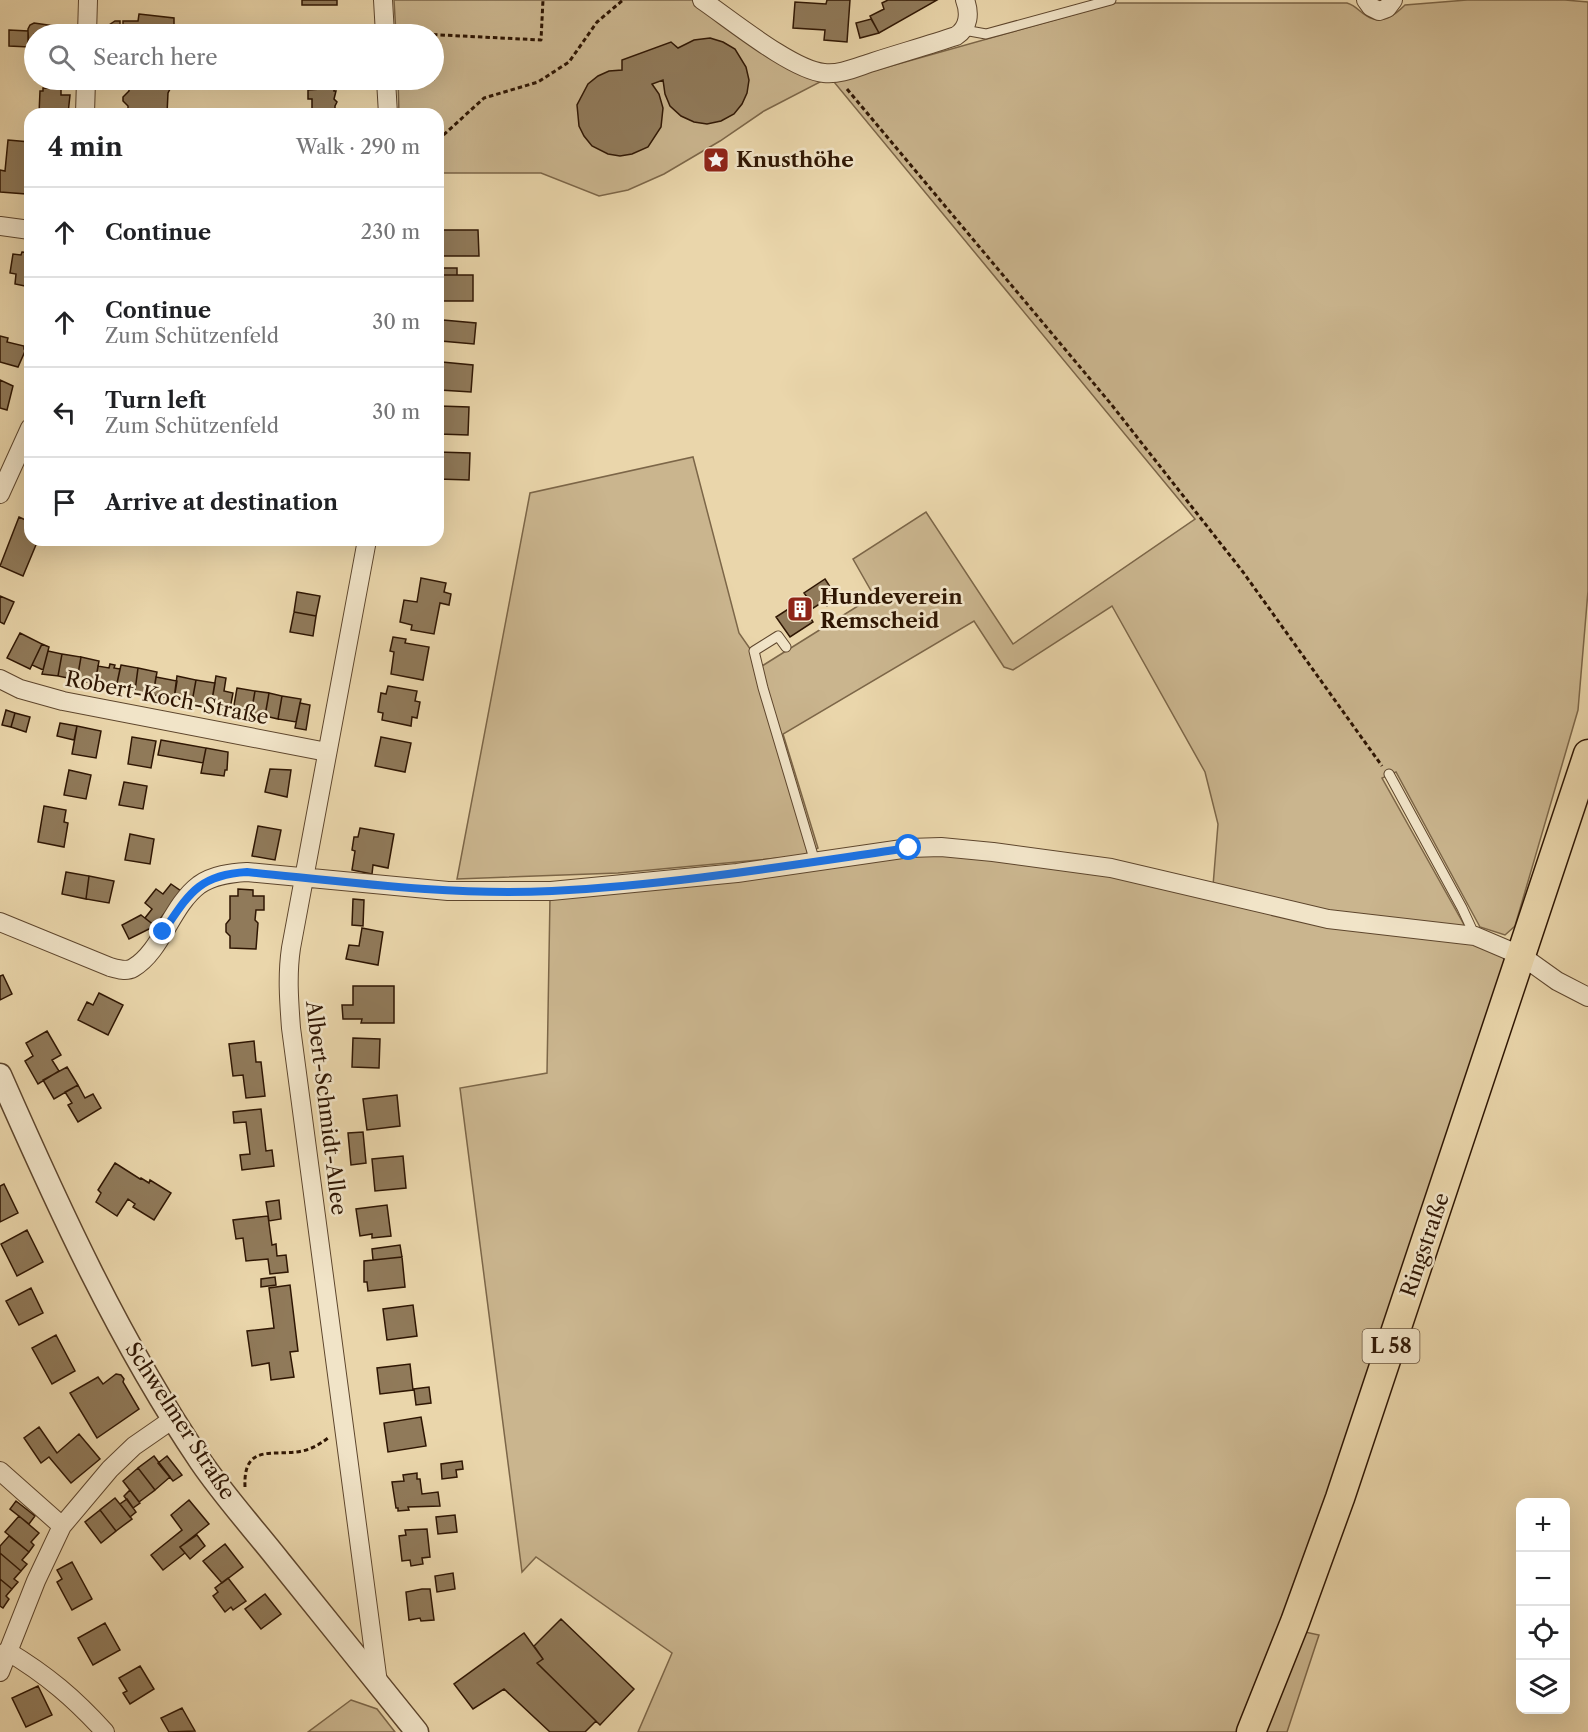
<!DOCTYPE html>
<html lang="en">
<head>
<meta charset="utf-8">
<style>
	:root { --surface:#fff; --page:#f2f2f2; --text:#202124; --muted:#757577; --line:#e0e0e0 }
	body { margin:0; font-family:"Libre Caslon Text",serif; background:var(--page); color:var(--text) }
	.controls { position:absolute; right:18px; bottom:18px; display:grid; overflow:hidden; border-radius:12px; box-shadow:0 6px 24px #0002 }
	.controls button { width:54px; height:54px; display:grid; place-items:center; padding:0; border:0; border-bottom:2px solid var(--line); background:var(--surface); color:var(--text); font:30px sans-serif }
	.stop { position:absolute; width:18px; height:18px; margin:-14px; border:4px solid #1a73e8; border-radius:50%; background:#fff }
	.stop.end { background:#1a73e8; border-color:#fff; box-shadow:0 2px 6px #0008 }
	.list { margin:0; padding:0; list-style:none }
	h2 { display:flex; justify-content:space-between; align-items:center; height:78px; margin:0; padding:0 24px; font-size:26px }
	h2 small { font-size:20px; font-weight:400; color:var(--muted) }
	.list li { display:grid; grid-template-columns:39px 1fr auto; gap:18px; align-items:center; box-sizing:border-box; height:90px; padding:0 24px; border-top:2px solid var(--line) }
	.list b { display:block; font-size:22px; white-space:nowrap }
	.list p { margin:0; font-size:20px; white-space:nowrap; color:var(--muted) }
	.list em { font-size:20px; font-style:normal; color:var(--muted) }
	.icon { flex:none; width:33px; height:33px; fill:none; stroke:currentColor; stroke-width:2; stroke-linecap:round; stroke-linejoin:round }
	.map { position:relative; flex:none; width:1588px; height:1732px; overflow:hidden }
	.search { position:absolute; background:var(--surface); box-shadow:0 6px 24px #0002; left:24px; top:24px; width:420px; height:66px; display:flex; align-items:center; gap:15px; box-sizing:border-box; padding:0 21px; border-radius:33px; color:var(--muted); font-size:22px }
	.panel { position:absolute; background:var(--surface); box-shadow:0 6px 24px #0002; left:24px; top:108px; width:420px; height:438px; border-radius:18px }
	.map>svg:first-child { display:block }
	.green { fill:#cab58e; stroke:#7c6648; stroke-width:1.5 }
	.building { fill:#907a5a; stroke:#2f1603; stroke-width:1.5 }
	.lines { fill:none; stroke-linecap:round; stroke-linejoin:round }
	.service-casing { stroke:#5e462d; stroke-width:11 }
	.minor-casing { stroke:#5e462d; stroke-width:20 }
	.tertiary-casing { stroke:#5e462d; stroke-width:25 }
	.primary-casing { stroke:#2f1603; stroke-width:31 }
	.path { stroke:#2f1603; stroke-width:3; stroke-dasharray:4.5 3; stroke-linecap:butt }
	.service { stroke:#f1e4c8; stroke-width:9 }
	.minor { stroke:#f1e4c8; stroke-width:18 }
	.tertiary { stroke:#f1e4c8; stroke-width:22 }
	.primary { stroke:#ead6ab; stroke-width:28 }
	.route { stroke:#1a73e8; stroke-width:8 }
	.labels { text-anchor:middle; stroke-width:5; stroke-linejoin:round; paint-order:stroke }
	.shield { fill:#f1e4c8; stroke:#69543e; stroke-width:1.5 }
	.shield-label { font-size:20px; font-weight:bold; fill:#2f1603 }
	.poi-label { font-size:21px; font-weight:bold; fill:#2f1603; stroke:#f1e4c8; text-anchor:start }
	.street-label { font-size:21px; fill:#2f1603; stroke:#f1e4c8 }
</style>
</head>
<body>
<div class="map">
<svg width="1588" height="1732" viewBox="0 0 1588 1732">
	<rect width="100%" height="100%" fill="#ead6ab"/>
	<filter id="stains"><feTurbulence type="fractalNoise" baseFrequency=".00333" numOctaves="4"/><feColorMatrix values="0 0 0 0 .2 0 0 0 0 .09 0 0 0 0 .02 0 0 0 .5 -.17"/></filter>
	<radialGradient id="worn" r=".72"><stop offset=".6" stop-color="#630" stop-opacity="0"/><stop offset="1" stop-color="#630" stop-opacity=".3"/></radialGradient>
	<path class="green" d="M394 0H696L822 81 764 111 720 141 664 174 628 190 599 196 541 173H438V114H399L398 80H434V34H396Z
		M1565 0 1588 2V591L1578 710 1515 926 1505 935 1480 927 1396 772 1382 778 1467 930 1360 917 1213 886 1218 824 1205 772 1112 606 1013 670 1004 667 974 621 783 734 818 848 801 856 618 873 457 879 530 493 693 457 739 633 762 666 874 596 853 559 926 512 1013 644 1195 519 834 82 1115 3H1347C1357 6 1359 12 1367 16 1382 25 1394 16 1405 5L1467 0Z
		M931 853 1083 870 1476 942 1509 961 1291 1607 1241 1732H638L672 1653 536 1557 522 1572 460 1088 547 1073 550 898Z
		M1305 1632 1319 1635 1287 1732H1263Z
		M351 1700 377 1709 395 1732H308Z"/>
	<path class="building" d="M302 0H337V5H302Z
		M827 0H850L847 42 824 40 825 30 793 28 795 2 826 4Z
		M888 0H937L879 33 870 16 884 9 882 3Z
		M139 14 174 18V34H120L123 32V21H138Z
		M871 19 879 33 860 38 856 23Z
		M115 21H120V34H104L106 27Z
		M34 23 55 26 58 28V34H34V68H31L28 64V29L30 25Z
		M331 29V34H297V32L307 30Z
		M9 30 28 31 29 47 9 46Z
		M710 38 723 42 735 49 746 67 749 80 747 93 742 104 734 114 721 121 707 124 694 122 681 116 670 106 665 94 663 80 652 84 659 94 663 108 661 127 648 147 632 154 620 156 608 154 592 146 584 136 579 126 577 105 588 84 598 76 609 71 622 70V60L671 42 678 48 694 40Z
		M105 80H124L123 88H105Z
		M129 80H169L170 89 168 93 167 114H128V106L123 101V97L129 91Z
		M43 88 61 89V95H70L68 114H39L40 91H43Z
		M334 88V91H336L334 99 337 102 335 106V114H312V99H308V90Z
		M8 140 30 142V206H25L26 194 0 192V170L5 171Z
		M438 230H478L479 256H438Z
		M22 252 30 253V287L15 284 16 274 10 273 13 254 21 255Z
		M441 268H457V275H441Z
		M441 275H473V301H440Z
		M443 320 476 323 474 344 441 341Z
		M0 336 8 338 7 342 24 346V349H26L18 367 0 362Z
		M442 362 473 365 471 392 440 390Z
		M0 380 13 386 7 410 0 408Z
		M440 406 469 407 468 435 439 434Z
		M438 452 470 453 469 480 438 479Z
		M19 517 30 522V540H38L23 576 0 566Z
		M421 578 446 583 444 592 451 594 449 605 440 603 434 634 411 630 412 625 400 622 404 600 417 602Z
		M825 579 838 599 827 606 824 601 807 612 813 622 790 637 776 617 807 597 804 593Z
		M297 592 320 596 316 616 294 612Z
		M0 596 14 602 4 624 0 622Z
		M294 612 316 616 313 636 290 632Z
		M20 633 42 644 30 669 7 658Z
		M393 637 406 639 405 643 429 647 423 680 391 674 394 652 390 651Z
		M42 644 49 647 43 670 32 665Z
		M48 651 62 654 58 676 42 674Z
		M62 654 81 657 77 680 58 676Z
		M81 657 99 661 95 684 77 680Z
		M110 664 115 665 114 668 120 669 116 688 95 684 98 666 109 668Z
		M121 665 138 668 135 691 116 688Z
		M138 668 157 672 153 695 135 691Z
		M177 676 196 680 192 702 174 699Z
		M216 676 226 678 224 691 233 693 230 709 211 706Z
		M156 677 177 681 174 699 153 695Z
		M196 680 215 683 211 706 192 702Z
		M388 686 417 691 415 701 420 702 417 718 412 717 411 726 382 720 383 713 378 712 381 693 386 694Z
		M237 688 255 691 251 714 233 711Z
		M255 691 269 693 265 716 251 714Z
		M269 693 282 696 278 719 265 716Z
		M282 696 301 699 296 722 278 719Z
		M300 703 310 705 306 730 295 728Z
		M6 710 15 713 11 727 2 725Z
		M15 713 30 717 26 732 11 727Z
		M60 723 77 726 74 740 57 736Z
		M77 726 101 731 96 758 72 754Z
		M132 737 156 741 151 768 128 764Z
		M381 737 411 743 405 772 375 766Z
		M161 740 206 748 203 763 158 755Z
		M206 748 228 752 227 770H225L224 776 201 773Z
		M270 769 291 770 287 797 265 792Z
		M69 770 91 775 86 799 64 795Z
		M124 782 147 786 143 809 119 805Z
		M44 806 66 810 64 822 68 823 64 847 38 842Z
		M258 826 281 830 275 860 252 856Z
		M360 828 394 834 388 868 373 865 372 874 352 870 355 851 352 850 354 837H358Z
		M130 834 154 839 150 864 125 860Z
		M66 872 89 876 86 899 62 894Z
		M89 876 114 881 109 903 86 899Z
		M171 884 181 891 155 926 145 918 152 909 145 903 156 889 163 894Z
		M238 889 253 890V896H264V910H256L255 920 258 923 256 949 230 948V936L226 932V924L230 919V896H238Z
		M353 899 364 900 363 926 352 925Z
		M141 915 155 926 129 939 122 925Z
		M362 928 383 932 378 965 346 959 349 945 359 946Z
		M3 975 12 994 0 1000V976Z
		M353 986H394V1023H361L362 1019H343L342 1005H353Z
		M99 993 123 1005 108 1035 78 1020 87 1002 93 1005Z
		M47 1031 61 1055 52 1060 59 1071 38 1084 25 1061 33 1056 26 1043Z
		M353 1038 380 1039 379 1068 352 1067Z
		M254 1041 256 1062H261L265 1096 246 1098 243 1075 233 1076 229 1044Z
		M67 1067 78 1085 54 1099 43 1080Z
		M78 1085 85 1098 93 1094 101 1108 78 1122 68 1105 72 1103 65 1092Z
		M397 1095 400 1126 367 1130 363 1099Z
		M261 1109 266 1151 272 1150 274 1166 242 1170 240 1155 250 1154 246 1122 234 1123 233 1112Z
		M363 1132 366 1163 351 1165 348 1133Z
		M403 1156 406 1188 375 1191 372 1159Z
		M115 1163 140 1179 141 1178 149 1183 150 1180 171 1193 154 1220 133 1207 135 1204 128 1199 117 1216 96 1202 101 1193 98 1190Z
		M4 1184 18 1213 0 1222V1186Z
		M279 1200 281 1219 269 1221 266 1202Z
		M387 1205 391 1236 372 1238V1234L360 1236 356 1209Z
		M268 1216 272 1245 276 1244 277 1256 286 1255 288 1272 270 1274 268 1259 246 1261 243 1238 236 1239 233 1220Z
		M27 1230 43 1262 17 1276 1 1244Z
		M400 1245 402 1257 373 1260 372 1249Z
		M402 1257 405 1287 368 1291 367 1282H364V1261Z
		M275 1277 276 1285 261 1287V1279Z
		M290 1285 298 1351 290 1352 294 1377 271 1380 269 1363 252 1366 247 1331 274 1328 269 1288Z
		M31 1288 43 1313 19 1325 6 1301Z
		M413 1305 417 1336 387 1340 383 1309Z
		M56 1335 75 1371 52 1384 32 1348Z
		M410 1364 413 1390 380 1394 377 1368Z
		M116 1374 121 1375 124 1379 123 1382 139 1409 97 1438 70 1393 98 1377 103 1384Z
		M429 1387 431 1403 416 1405 414 1389Z
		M421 1417 426 1446 388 1452 384 1423Z
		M39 1427 57 1453 79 1434 100 1459 71 1483 49 1457 41 1463 24 1438Z
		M154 1456 170 1477 155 1490 138 1468Z
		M167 1456 182 1475 173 1481 158 1463Z
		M462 1461 463 1469 456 1470 457 1477 442 1479 441 1464Z
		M138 1468 155 1490 139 1502 123 1481Z
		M417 1473V1479H420L422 1494 438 1492 440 1506 408 1507 409 1510 398 1511V1508H396L392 1482 404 1481 403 1475Z
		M130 1490 140 1503 133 1508 124 1496Z
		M115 1498 132 1519 116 1531 100 1510Z
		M127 1499 136 1512 130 1517 120 1504Z
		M189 1500 209 1524 180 1547 185 1553 163 1570 151 1555 182 1530 171 1515Z
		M16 1501 35 1516 29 1524 10 1509Z
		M100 1510 116 1531 101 1543 85 1522Z
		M455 1515 457 1532 438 1534 436 1517Z
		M19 1516 39 1533 31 1542 34 1545 29 1552 5 1532Z
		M427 1529 430 1557 422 1558 423 1564 411 1566 410 1560 402 1561 399 1536 406 1535 405 1530Z
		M197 1535 205 1546 190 1559 180 1547Z
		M9 1536 29 1552 22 1560 27 1564 21 1571 0 1553V1546Z
		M225 1544 243 1567 222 1583 203 1561Z
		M0 1553 21 1571 14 1579 18 1582 12 1589 0 1579Z
		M72 1562 92 1599 72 1610 57 1582 62 1579 57 1570Z
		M453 1573 455 1589 437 1592 435 1576Z
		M228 1578 246 1601 233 1610 231 1607 225 1612 213 1596 218 1592 215 1588Z
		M0 1579 12 1589 6 1596 9 1599 3 1608 0 1606Z
		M422 1589H430L434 1620 421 1621 420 1618 409 1620 406 1592Z
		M265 1594 281 1614 261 1629 245 1609Z
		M561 1619 634 1689 600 1725 537 1663 543 1659 534 1646Z
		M105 1623 120 1650 93 1665 78 1638Z
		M524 1633 543 1659 537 1663 596 1721 585 1732H550L504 1689 473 1709 454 1684Z
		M140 1666 154 1689 130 1704 123 1693 127 1691 119 1678Z
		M38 1686 52 1715 26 1727 12 1698Z
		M182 1708 195 1731 169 1732 161 1718Z"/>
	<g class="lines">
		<defs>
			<path id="service" d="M964 30 986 34 1111 0
				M786 647 778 636 754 651 763 688 815 862
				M1389 774 1462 908 1475 936"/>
			<path id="minor" d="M383 0 385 34
				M702 0C730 19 792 70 824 73 840 75 857 67 873 62 901 53 929 45 956 36 969 28 970 13 965 0
				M1366 0 1371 7 1379 11 1387 8 1393 0
				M87 34 88 0
				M386 80 388 114
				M85 114 86 80
				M0 226 30 230
				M0 494 30 428
				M367 540 291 948C287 975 289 1001 291 1028L378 1683
				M0 679 20 689 63 701 327 752
				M0 922 110 967C117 969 126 972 133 968 162 951 171 906 199 885 213 875 231 873 247 872L448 891H551L737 873 909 848 941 847 993 852 1111 868 1328 919 1475 936 1522 956 1557 981 1588 997
				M0 1471 62 1526
				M7 1651C47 1675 74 1698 105 1732
				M0 1672 36 1581 62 1526 110 1469 134 1446 173 1419"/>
			<path id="tertiary" d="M0 1075C59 1209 119 1341 201 1462 225 1497 254 1529 280 1562 326 1619 371 1675 417 1732"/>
			<path id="primary" d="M1251 1732 1295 1622 1340 1498 1588 754"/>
		</defs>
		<use href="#service" class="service-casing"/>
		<use href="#minor" class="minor-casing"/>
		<use href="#tertiary" class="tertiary-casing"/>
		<use href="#primary" class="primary-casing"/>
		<path class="path" d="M403 33 541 40 543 0
			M847 89 1111 404 1243 572 1382 766
			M438 140 484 98 538 82 569 62 597 22 623 0
			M245 1487C243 1442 274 1457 302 1451 312 1449 320 1444 328 1438"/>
		<use href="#service" class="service"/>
		<use href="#minor" class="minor"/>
		<use href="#tertiary" class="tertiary"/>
		<use href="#primary" class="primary"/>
	</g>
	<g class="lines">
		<path class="route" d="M163 932C189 894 198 875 247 872 348 882 450 896 552 891 672 885 791 865 909 848"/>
	</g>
	<defs>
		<symbol id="sight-square" viewBox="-11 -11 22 22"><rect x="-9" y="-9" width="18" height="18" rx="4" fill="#8f2418" stroke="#f1e4c8"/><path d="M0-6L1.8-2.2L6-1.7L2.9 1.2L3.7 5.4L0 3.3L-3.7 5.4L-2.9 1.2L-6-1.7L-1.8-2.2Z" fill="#fff"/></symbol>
		<symbol id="building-square" viewBox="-11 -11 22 22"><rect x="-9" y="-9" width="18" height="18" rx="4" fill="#8f2418" stroke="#f1e4c8"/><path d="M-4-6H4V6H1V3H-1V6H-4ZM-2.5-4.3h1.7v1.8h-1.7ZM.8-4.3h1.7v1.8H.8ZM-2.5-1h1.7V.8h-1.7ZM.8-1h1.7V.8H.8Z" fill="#fff"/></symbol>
	</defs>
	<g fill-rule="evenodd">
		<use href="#sight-square" x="701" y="145" width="30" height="30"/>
		<use href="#building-square" x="785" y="594" width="30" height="30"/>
	</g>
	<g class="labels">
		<rect class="shield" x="1362.5" y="1329" width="57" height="34" rx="4.5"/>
		<g class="shield-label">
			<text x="1391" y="1353">L 58</text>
		</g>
		<g class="poi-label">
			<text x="736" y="167">Knusthöhe</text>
			<text x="820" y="604">Hundeverein<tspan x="820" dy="24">Remscheid</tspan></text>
		</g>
		<g class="street-label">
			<text transform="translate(167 698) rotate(11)" y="7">Robert-Koch-Straße</text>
			<text transform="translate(326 1108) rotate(83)" y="7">Albert-Schmidt-Allee</text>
			<text transform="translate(1425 1245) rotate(-71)" y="7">Ringstraße</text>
			<text transform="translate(180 1421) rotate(57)" y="7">Schwelmer Straße</text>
		</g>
	</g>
	<rect width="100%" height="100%" filter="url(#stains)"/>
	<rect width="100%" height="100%" fill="url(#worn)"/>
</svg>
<div class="controls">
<button>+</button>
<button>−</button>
<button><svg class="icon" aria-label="locate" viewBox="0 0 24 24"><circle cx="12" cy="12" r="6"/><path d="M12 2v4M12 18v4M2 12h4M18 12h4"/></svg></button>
<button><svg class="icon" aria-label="layers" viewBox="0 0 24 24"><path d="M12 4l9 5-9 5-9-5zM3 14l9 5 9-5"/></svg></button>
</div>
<div class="stop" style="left:909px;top:848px"></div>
<div class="stop end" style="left:163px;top:932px"></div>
<div class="search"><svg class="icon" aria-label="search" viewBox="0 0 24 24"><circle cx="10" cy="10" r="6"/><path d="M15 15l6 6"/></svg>Search here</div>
<section class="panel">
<h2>4 min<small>Walk · 290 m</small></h2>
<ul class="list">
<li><svg class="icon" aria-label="ahead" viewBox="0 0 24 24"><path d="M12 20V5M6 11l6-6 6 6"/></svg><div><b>Continue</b></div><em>230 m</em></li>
<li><svg class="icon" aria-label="ahead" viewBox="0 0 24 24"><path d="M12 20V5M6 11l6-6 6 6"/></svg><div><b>Continue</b><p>Zum Schützenfeld</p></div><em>30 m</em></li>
<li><svg class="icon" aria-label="left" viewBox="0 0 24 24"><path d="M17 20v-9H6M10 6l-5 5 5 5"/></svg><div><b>Turn left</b><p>Zum Schützenfeld</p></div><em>30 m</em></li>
<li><svg class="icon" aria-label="arrive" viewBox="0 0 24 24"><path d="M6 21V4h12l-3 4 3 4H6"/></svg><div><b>Arrive at destination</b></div></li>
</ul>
</section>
</div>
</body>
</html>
